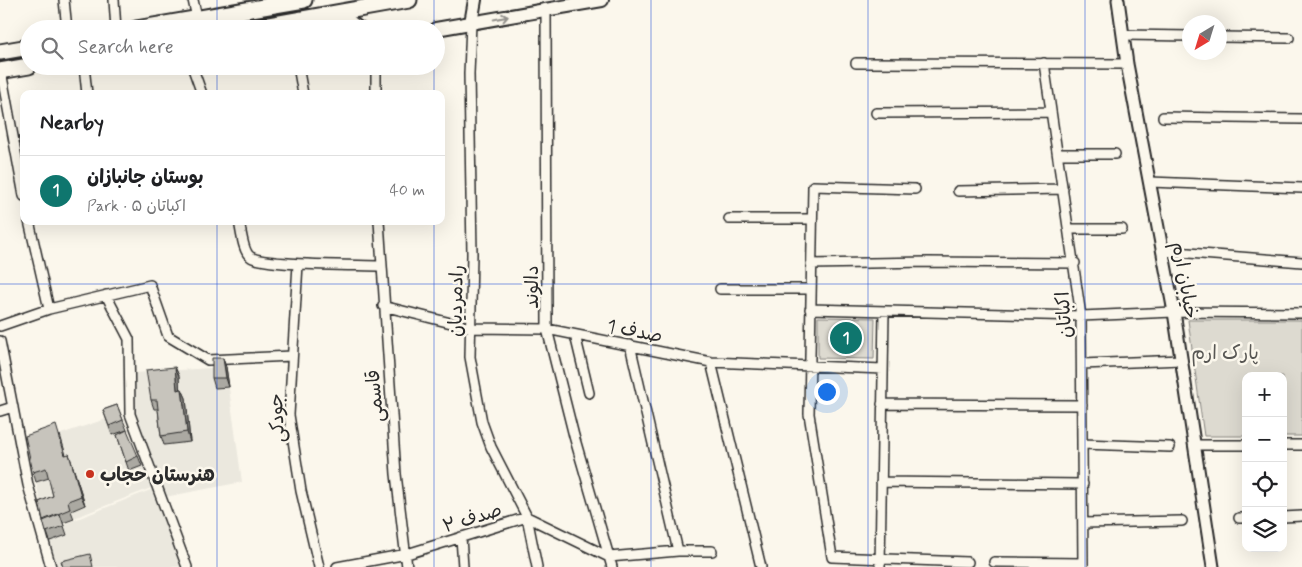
<!DOCTYPE html>
<html lang="en">
<head>
<meta charset="utf-8">
<style>
	:root { --surface:#fff; --page:#f6f6f6; --text:#202124; --muted:#757577; --line:#e0e0e0; --accent:#0f766e }
	body { margin:0; font-family:Mynerve,"Playpen Sans Arabic",sans-serif; background:var(--page); color:var(--text) }
	.controls { position:absolute; right:15px; bottom:15px; display:grid; overflow:hidden; border-radius:10px; box-shadow:0 5px 20px #0002 }
	.controls button { width:45px; height:45px; display:grid; place-items:center; padding:0; border:0; border-bottom:1px solid var(--line); background:var(--surface); color:var(--text); font:25px sans-serif }
	.compass { position:absolute; left:1182px; top:15px; width:45px; height:45px; border-radius:50%; background:var(--surface); box-shadow:0 5px 20px #0002; rotate:218deg }
	.you { position:absolute; left:826px; top:391px; width:18px; height:18px; margin:-12px; border:4px solid #fff; border-radius:50%; background:#1a73e8; box-shadow:0 0 0 8px #1a73e833 }
	.badge { display:grid; place-items:center; width:32px; height:32px; border-radius:50%; background:var(--accent); color:#fff; font-size:16px; font-weight:700 }
	.pin { position:absolute; translate:-50% -50%; border:2px solid #fff; box-shadow:0 1px 5px #0006 }
	.list { margin:0; padding:0; list-style:none }
	h2 { display:flex; justify-content:space-between; align-items:center; height:65px; margin:0; padding:0 20px; font-size:21px }
	h2 small { font-size:16px; font-weight:400; color:var(--muted) }
	.list li { display:grid; grid-template-columns:32px 1fr auto; gap:15px; align-items:center; box-sizing:border-box; height:70px; padding:0 20px; border-top:1px solid var(--line) }
	.list b { display:block; font-size:19px; white-space:nowrap }
	.list p { margin:0; font-size:16px; white-space:nowrap; color:var(--muted) }
	.list em { font-size:16px; font-style:normal; color:var(--muted) }
	.icon { flex:none; width:28px; height:28px; fill:none; stroke:currentColor; stroke-width:2; stroke-linecap:round; stroke-linejoin:round }
	.map { position:relative; flex:none; width:1302px; height:567px; overflow:hidden }
	.search { position:absolute; background:var(--surface); box-shadow:0 5px 20px #0002; left:20px; top:20px; width:425px; height:55px; display:flex; align-items:center; gap:12px; box-sizing:border-box; padding:0 18px; border-radius:28px; color:var(--muted); font-size:19px }
	.panel { position:absolute; background:var(--surface); box-shadow:0 5px 20px #0002; left:20px; top:90px; width:425px; height:135px; border-radius:10px }
	.map>svg:first-child { display:block }
	.built { fill:#ebe8de }
	.green { fill:#dddad0; stroke:#84827e }
	.lines { fill:none; stroke-linecap:round; stroke-linejoin:round }
	.minor-casing { stroke:#2b2b2b; stroke-width:12 }
	.tertiary-casing { stroke:#2b2b2b; stroke-width:15 }
	.secondary-casing { stroke:#2b2b2b; stroke-width:16 }
	.primary-casing { stroke:#2b2b2b; stroke-width:19 }
	.minor { stroke:#fbf7ec; stroke-width:9 }
	.tertiary { stroke:#fbf7ec; stroke-width:11 }
	.secondary { stroke:#fbf7ec; stroke-width:12 }
	.primary { stroke:#fbf7ec; stroke-width:15 }
	.wall { fill:#aba9a2; stroke:#2b2b2b }
	.shaded-wall { fill:#8b8984; stroke:#2b2b2b }
	.building { fill:#c7c4bc; stroke:#2b2b2b }
	.oneway { stroke:#93918c }
	.grid { fill:none; stroke:#1d4ed8; stroke-width:1; stroke-opacity:0.55 }
	.poi-dot { fill:#c8321e; stroke:#fbf7ec; stroke-width:2 }
	.labels { text-anchor:middle; stroke-width:5; stroke-linejoin:round; paint-order:stroke }
	.street-label { font-size:19px; fill:#2b2b2b; stroke:#fbf7ec }
	.park-label { font-size:19px; fill:#585754; stroke:#fbf7ec }
	.poi-label { font-size:19px; font-weight:bold; fill:#2b2b2b; stroke:#fbf7ec; text-anchor:start }
</style>
</head>
<body>
<div class="map">
<svg width="1302" height="567" viewBox="0 0 1302 567">
	<rect width="100%" height="100%" fill="#fbf7ec"/>
	<filter id="ink" filterUnits="userSpaceOnUse"><feTurbulence type="fractalNoise" baseFrequency=".02" numOctaves="2"/><feDisplacementMap in="SourceGraphic" scale="10" xChannelSelector="R" yChannelSelector="G"/><feConvolveMatrix kernelMatrix="1 2 1 2 8 2 1 2 1" color-interpolation-filters="sRGB"/></filter>
	<g filter="url(#ink)">
		<path class="built" d="M226 367 242 482 165 497 136 418 134 373Z
			M121 414 151 488 46 529 28 445Z
			M153 489 181 567H57L47 531Z"/>
		<path class="green" d="M818 317 875 318 874 359 818 358Z
			M1188 320H1302V436H1283V376H1246V436H1204Z"/>
		<g class="lines">
			<defs>
				<path id="minor" d="M64 0 67 29
					M114 0 116 29
					M193 0 197 18
					M546 9 547 329 574 436 612 567
					M471 23 469 74 472 254 470 357 482 422 491 447 527 517 537 567
					M1123 35 1190 36
					M1220 37 1289 38
					M856 63 1127 64
					M1044 63 1081 316 1083 567
					M84 66 87 94
					M192 66 202 94
					M298 66 303 94
					M376 66V94
					M1 71 24 196
					M876 113 1051 112
					M1163 117 1302 119
					M1058 154H1115
					M1150 182 1302 188
					M915 189 813 186 809 414 832 557 968 562
					M958 191 1063 189
					M729 219H812
					M29 221 49 309
					M239 221C241 230 243 253 251 257 264 266 360 265 381 266
					M379 221 396 474 407 567
					M1069 229H1122
					M1163 251 1302 262
					M298 264 289 415 301 491 319 567
					M811 264 928 262 1075 263
					M720 289H811
					M106 295 129 339 130 414 187 567
					M383 306 471 328 547 329 711 362 883 369
					M810 309 1081 316 1174 312 1302 313
					M0 326 49 309 150 285 168 336 208 360 292 356
					M575 335 589 393
					M0 341 28 485 51 567
					M630 345 678 551
					M711 362 761 567
					M1082 364 1182 360
					M882 404 1082 405
					M0 411 13 407
					M1082 444 1170 447
					M1195 445H1246
					M1283 445H1302
					M881 482 1083 484
					M1283 517 1302 516
					M1239 518H1246
					M1083 523 1182 521
					M461 537 463 567
					M609 557 678 551H712
					M994 562 1083 563
					M337 567 407 554 527 517 609 557
					M880 567 884 312"/>
				<path id="tertiary" d="M1118 0 1127 64 1174 312 1213 567"/>
				<path id="secondary" d="M337 13 360 29
					M471 23 475 0
					M436 29 602 0"/>
				<path id="primary" d="M136 29 304 0
					M246 29 409 0
					M0 52 29 47
					M0 71 29 66"/>
			</defs>
			<use href="#minor" class="minor-casing"/>
			<use href="#tertiary" class="tertiary-casing"/>
			<use href="#secondary" class="secondary-casing"/>
			<use href="#primary" class="primary-casing"/>
			<use href="#minor" class="minor"/>
			<use href="#tertiary" class="tertiary"/>
			<use href="#secondary" class="secondary"/>
			<use href="#primary" class="primary"/>
		</g>
		<path class="wall" d="M175 367 179 376V389H182L186 398 190 442 164 445 161 436 158 409H154L151 400Z
			M226 367 229 387 215 388 212 378Z
			M117 405 127 430 112 435 103 410Z
			M60 435 66 455 72 464 85 505 71 511 74 519 63 523 67 535 50 541 43 521 39 502 53 496 49 478 36 482 33 472Z
			M117 435 138 456 142 466 129 471Z"/>
		<path class="shaded-wall" d="M223 358 226 367 229 387 226 378Z
			M175 367 179 376 180 399 177 390Z
			M182 389 186 398 190 442 187 432Z
			M69 454 72 464 85 505 81 496Z"/>
		<path class="building" d="M212 358H223L226 378H212Z
			M175 367 177 390 182 389 187 432 161 436 157 400H151L146 370Z
			M117 405 123 420 109 426 103 410Z
			M56 425 65 455 69 454 81 496 68 501 70 509 43 520 39 502 53 496 46 468 33 472 25 436Z
			M127 430 138 456 126 462 117 435Z
			M60 514 64 526 46 532 43 521Z
			M90 554 93 567H63L61 561Z"/>
		<defs><path id="oneway-shaft" d="M-6 0H5M1.5-3L5.5 0L1.5 3" fill="none" stroke-width="1.6" stroke-linecap="round" stroke-linejoin="round" transform="scale(1.25)"/></defs>
		<use class="oneway" href="#oneway-shaft" transform="translate(501 18) rotate(-11)"/>
	</g>
	<path class="grid" d="M217 0V29M434 0V29M651 0V567M868 0V567M1085 0V567M217 66V94M434 66V94M217 221V567M434 221V567M0 284H1302"/>
	<circle class="poi-dot" cx="90" cy="474" r="5"/>
	<g class="labels">
		<g class="street-label">
			<text transform="translate(1186 280) rotate(80)" y="7">خیابان ارم</text>
			<text transform="translate(531 287) rotate(-90)" y="7">دالوند</text>
			<text transform="translate(455 301) rotate(-89)" y="7">رادمردیان</text>
			<text transform="translate(1063 315) rotate(-94)" y="7">اکباتان</text>
			<text transform="translate(635 330) rotate(11)" y="7">صدف 1</text>
			<text transform="translate(374 396) rotate(-95)" y="7">قاسمی</text>
			<text transform="translate(276 418) rotate(-93)" y="7">جودکی</text>
			<text transform="translate(472 517) rotate(-17)" y="7">صدف ۲</text>
		</g>
		<g class="park-label">
			<text x="1225" y="359">پارک ارم</text>
		</g>
		<g class="poi-label">
			<text x="100" y="481">هنرستان حجاب</text>
		</g>
	</g>
</svg>
<div class="controls">
<button>+</button>
<button>−</button>
<button><svg class="icon" aria-label="locate" viewBox="0 0 24 24"><circle cx="12" cy="12" r="6"/><path d="M12 2v4M12 18v4M2 12h4M18 12h4"/></svg></button>
<button><svg class="icon" aria-label="layers" viewBox="0 0 24 24"><path d="M12 4l9 5-9 5-9-5zM3 14l9 5 9-5"/></svg></button>
</div>
<svg class="compass" viewBox="-18 -18 36 36"><path d="M0-13l5 13h-10z" fill="#e53935"/><path d="M0 13l5-13h-10z" fill="#757577"/></svg>
<div class="you"></div>
<div class="pin badge" style="left:846px;top:338px">1</div>
<div class="search"><svg class="icon" aria-label="search" viewBox="0 0 24 24"><circle cx="10" cy="10" r="6"/><path d="M15 15l6 6"/></svg>Search here</div>
<section class="panel">
<h2>Nearby<small></small></h2>
<ul class="list">
<li><span class="badge">1</span><div><b>بوستان جانبازان</b><p>Park · اکباتان ۵</p></div><em>40 m</em></li>
</ul>
</section>
</div>
</body>
</html>
